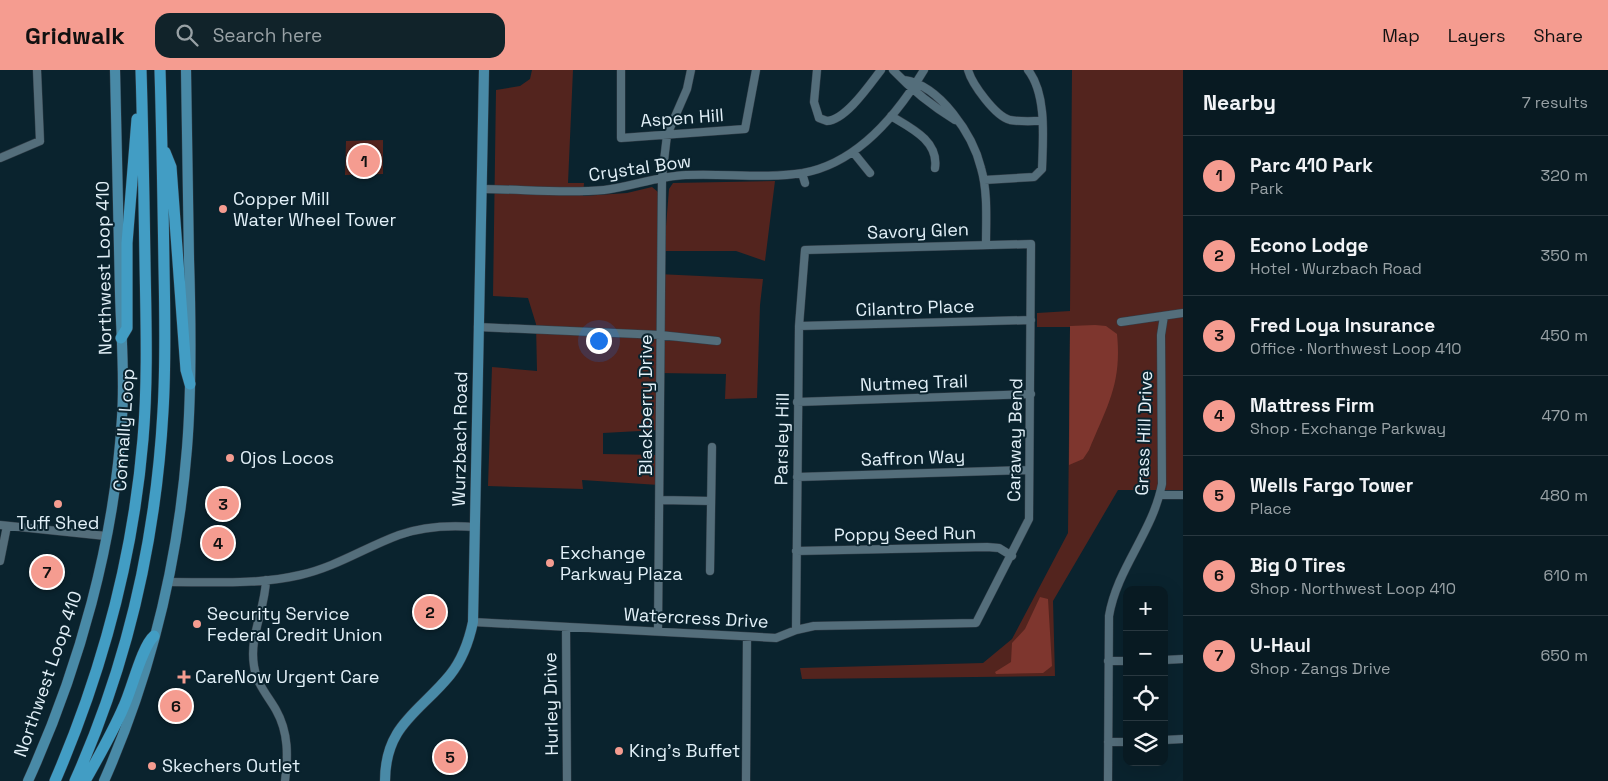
<!DOCTYPE html>
<html lang="en">
<head>
<meta charset="utf-8">
<style>
	:root { --surface:#081a22; --page:#11232a; --text:#f1f3f6; --muted:#98a1a5; --line:#293840; --accent:#f59c90 }
	body { margin:0; font-family:"Space Grotesk",sans-serif; background:var(--page); color:var(--text) }
	.controls { position:absolute; right:15px; bottom:15px; display:grid; overflow:hidden; border-radius:10px; box-shadow:0 5px 20px #0002 }
	.controls button { width:45px; height:45px; display:grid; place-items:center; padding:0; border:0; border-bottom:1px solid var(--line); background:var(--surface); color:var(--text); font:25px sans-serif }
	.you { position:absolute; left:598px; top:270px; width:18px; height:18px; margin:-12px; border:4px solid #fff; border-radius:50%; background:#1a73e8; box-shadow:0 0 0 8px #1a73e833 }
	.badge { display:grid; place-items:center; width:32px; height:32px; border-radius:50%; background:var(--accent); color:#111; font-size:16px; font-weight:700 }
	.pin { position:absolute; translate:-50% -50%; border:2px solid #fff; box-shadow:0 1px 5px #0006 }
	.list { margin:0; padding:0; list-style:none }
	h2 { display:flex; justify-content:space-between; align-items:center; height:65px; margin:0; padding:0 20px; font-size:21px }
	h2 small { font-size:16px; font-weight:400; color:var(--muted) }
	.list li { display:grid; grid-template-columns:32px 1fr auto; gap:15px; align-items:center; box-sizing:border-box; height:80px; padding:0 20px; border-top:1px solid var(--line) }
	.list b { display:block; font-size:19px; white-space:nowrap }
	.list p { margin:0; font-size:16px; white-space:nowrap; color:var(--muted) }
	.list em { font-size:16px; font-style:normal; color:var(--muted) }
	.icon { flex:none; width:28px; height:28px; fill:none; stroke:currentColor; stroke-width:2; stroke-linecap:round; stroke-linejoin:round }
	.map { position:relative; flex:none; width:1183px; height:711px; overflow:hidden }
	header { display:flex; align-items:center; gap:30px; box-sizing:border-box; height:70px; padding:0 25px; background:var(--accent); color:#111 }
	header strong { font-size:24px }
	nav { display:flex; gap:28px; margin-inline-start:auto; font-size:18px }
	.search { width:350px; height:45px; background:var(--page); display:flex; align-items:center; gap:12px; box-sizing:border-box; padding:0 18px; border-radius:15px; color:var(--muted); font-size:19px }
	main { display:flex }
	aside { flex:1; background:var(--surface) }
	.map>svg:first-child { display:block }
	.green { fill:#53241e }
	.water { fill:#7e362e }
	.lines { fill:none; stroke-linecap:round; stroke-linejoin:round }
	.minor-casing { stroke:#323e48; stroke-width:9 }
	.major-casing { stroke:#323e48; stroke-width:11 }
	.highway-casing { stroke:#323e48; stroke-width:12 }
	.minor { stroke:#546e7b; stroke-width:8 }
	.major { stroke:#498aa7; stroke-width:10 }
	.highway { stroke:#429dc4; stroke-width:11 }
	.poi-dot { fill:#f59c90; stroke:#0a232e; stroke-width:2 }
	.labels { text-anchor:middle; stroke-width:4; stroke-linejoin:round; paint-order:stroke }
	.street-label { font-size:18px; fill:#e2f0f8; stroke:#0a232e }
	.poi-label { font-size:18px; fill:#e2f0f8; stroke:#0a232e; text-anchor:start }
</style>
</head>
<body>
<header>
<strong>Gridwalk</strong>
<div class="search"><svg class="icon" aria-label="search" viewBox="0 0 24 24"><circle cx="10" cy="10" r="6"/><path d="M15 15l6 6"/></svg>Search here</div>
<nav><a>Map</a><a>Layers</a><a>Share</a></nav>
</header>
<main>
<div class="map">
<svg width="1183" height="711" viewBox="0 0 1183 711">
	<rect width="100%" height="100%" fill="#0a232e"/>
	<path class="green" d="M532 0H573L568 113H584L583 126 627 123 652 117 658 122V204L763 209 760 235 757 328 725 329 726 304 658 303V360L603 363V384L658 385 659 415 582 410 583 419 488 416 492 297 537 301 536 254 528 228 493 226 496 20 520 16 530 9Z
		M1072 0H1183V420H1118L1053 531 1055 606 802 609 800 598 983 593 1012 569 1068 463 1070 257H1037V243L1070 241Z
		M383 70V104L345 105 346 71Z
		M775 111 765 191 736 181H664L669 119 673 113Z"/>
	<path class="water" d="M1095 255 1106 256 1117 264C1122 314 1107 336 1089 380L1083 389 1069 395 1070 256Z
		M1040 527 1048 529 1052 596 1043 603 996 604 995 602 1011 592 1012 573 1025 559Z"/>
	<g class="lines">
		<defs>
			<path id="minor" d="M37 0 40 71
				M621 0V68L745 59 756 0
				M817 0 814 32 819 48
				M893 0C912 20 932 36 955 50
				M968 0C972 14 995 46 1010 50 1020 52 1032 51 1042 51
				M904 10C940 15 973 65 981 98 988 122 986 149 986 174
				M891 46C911 58 939 71 935 98
				M819 48 827 51C846 50 870 14 881 0
				M853 82 870 103
				M0 88 40 71
				M802 103 805 113
				M984 110 1034 107 1042 99C1043 69 1047 24 1028 0
				M482 119C522 119 564 124 604 120 631 117 658 106 686 105 724 103 765 109 803 103 858 93 897 45 924 0
				M1121 252 1183 243
				M799 256 1031 250
				M478 257 660 265 717 271
				M797 332 1031 324
				M797 407 1029 400
				M1160 425H1183
				M661 430 711 431
				M0 455 106 466
				M796 481 987 477 999 478 1012 486
				M0 491 7 456
				M710 501 712 377
				M266 510C265 540 249 566 254 596 256 613 268 626 276 640 289 663 288 687 285 711
				M167 512C211 512 257 515 300 505 336 497 366 477 399 465 424 456 449 455 475 457
				M473 552 776 568 796 560 814 556 976 553 1029 449 1031 174 805 180 799 256 796 560
				M566 557 567 711
				M658 561 662 108 667 65 687 19 691 0
				M1164 590 1183 589
				M1108 591H1127
				M1164 670 1183 669
				M1108 672H1127
				M746 711 747 567
				M1108 711 1109 546C1117 498 1153 462 1162 414L1161 265 1164 246"/>
			<path id="major" d="M28 711C79 599 115 470 122 347 125 306 121 264 120 223 118 148 117 74 115 0
				M104 711C150 607 178 492 187 378 192 315 191 252 189 189 188 126 187 63 186 0
				M385 711C385 655 420 642 450 605 462 590 469 571 473 552L484 0"/>
			<path id="highway" d="M165 82 171 97 186 300 190 314
				M121 268 127 258V173L137 49
				M55 711C102 602 133 488 143 369 148 310 146 251 145 192 144 128 143 64 141 0
				M75 711C127 595 156 468 163 341 166 293 165 245 164 197 163 131 162 66 160 0
				M85 711C99 686 113 662 124 636 132 619 142 576 154 566"/>
		</defs>
		<use href="#minor" class="minor-casing"/>
		<use href="#major" class="major-casing"/>
		<use href="#highway" class="highway-casing"/>
		<use href="#minor" class="minor"/>
		<use href="#major" class="major"/>
		<use href="#highway" class="highway"/>
	</g>
	<g class="poi-dot">
		<circle cx="223" cy="139" r="5"/>
		<circle cx="230" cy="388" r="5"/>
		<circle cx="58" cy="434" r="5"/>
		<circle cx="550" cy="493" r="5"/>
		<circle cx="197" cy="554" r="5"/>
		<path d="M181.5 599.5h5v5h5v5h-5v5h-5v-5h-5v-5h5z"/>
		<circle cx="619" cy="681" r="5"/>
		<circle cx="152" cy="696" r="5"/>
	</g>
	<g class="labels">
		<g class="street-label">
			<text transform="translate(682 48) rotate(-4)" y="6">Aspen Hill</text>
			<text transform="translate(640 98) rotate(-8)" y="6">Crystal Bow</text>
			<text transform="translate(918 161) rotate(-2)" y="6">Savory Glen</text>
			<text transform="translate(104 198) rotate(-91)" y="6">Northwest Loop 410</text>
			<text transform="translate(915 238) rotate(-2)" y="6">Cilantro Place</text>
			<text transform="translate(914 313) rotate(-2)" y="6">Nutmeg Trail</text>
			<text transform="translate(646 335) rotate(-90)" y="6">Blackberry Drive</text>
			<text transform="translate(124 360) rotate(-86)" y="6">Connally Loop</text>
			<text transform="translate(1144 363) rotate(-88)" y="6">Grass Hill Drive</text>
			<text transform="translate(460 369) rotate(-89)" y="6">Wurzbach Road</text>
			<text transform="translate(782 369) rotate(-89)" y="6">Parsley Hill</text>
			<text transform="translate(1015 370) rotate(-89)" y="6">Caraway Bend</text>
			<text transform="translate(913 388) rotate(-2)" y="6">Saffron Way</text>
			<text transform="translate(905 464) rotate(-1)" y="6">Poppy Seed Run</text>
			<text transform="translate(696 548) rotate(3)" y="6">Watercress Drive</text>
			<text transform="translate(48 604) rotate(-71)" y="6">Northwest Loop 410</text>
			<text transform="translate(551 634) rotate(-91)" y="6">Hurley Drive</text>
		</g>
		<g class="poi-label">
			<text x="233" y="135">Copper Mill<tspan x="233" dy="21">Water Wheel Tower</tspan></text>
			<text x="240" y="394">Ojos Locos</text>
			<text x="58" y="459" text-anchor="middle">Tuff Shed</text>
			<text x="560" y="489">Exchange<tspan x="560" dy="21">Parkway Plaza</tspan></text>
			<text x="207" y="550">Security Service<tspan x="207" dy="21">Federal Credit Union</tspan></text>
			<text x="195" y="613">CareNow Urgent Care</text>
			<text x="629" y="687">King's Buffet</text>
			<text x="162" y="702">Skechers Outlet</text>
		</g>
	</g>
</svg>
<div class="controls">
<button>+</button>
<button>−</button>
<button><svg class="icon" aria-label="locate" viewBox="0 0 24 24"><circle cx="12" cy="12" r="6"/><path d="M12 2v4M12 18v4M2 12h4M18 12h4"/></svg></button>
<button><svg class="icon" aria-label="layers" viewBox="0 0 24 24"><path d="M12 4l9 5-9 5-9-5zM3 14l9 5 9-5"/></svg></button>
</div>
<div class="you"></div>
<div class="pin badge" style="left:364px;top:91px">1</div>
<div class="pin badge" style="left:430px;top:542px">2</div>
<div class="pin badge" style="left:223px;top:434px">3</div>
<div class="pin badge" style="left:218px;top:473px">4</div>
<div class="pin badge" style="left:450px;top:687px">5</div>
<div class="pin badge" style="left:176px;top:636px">6</div>
<div class="pin badge" style="left:47px;top:502px">7</div>
</div>
<aside>
<h2>Nearby<small>7 results</small></h2>
<ul class="list">
<li><span class="badge">1</span><div><b>Parc 410 Park</b><p>Park</p></div><em>320 m</em></li>
<li><span class="badge">2</span><div><b>Econo Lodge</b><p>Hotel · Wurzbach Road</p></div><em>350 m</em></li>
<li><span class="badge">3</span><div><b>Fred Loya Insurance</b><p>Office · Northwest Loop 410</p></div><em>450 m</em></li>
<li><span class="badge">4</span><div><b>Mattress Firm</b><p>Shop · Exchange Parkway</p></div><em>470 m</em></li>
<li><span class="badge">5</span><div><b>Wells Fargo Tower</b><p>Place</p></div><em>480 m</em></li>
<li><span class="badge">6</span><div><b>Big O Tires</b><p>Shop · Northwest Loop 410</p></div><em>610 m</em></li>
<li><span class="badge">7</span><div><b>U-Haul</b><p>Shop · Zangs Drive</p></div><em>650 m</em></li>
</ul>
</aside>
</main>
</body>
</html>
